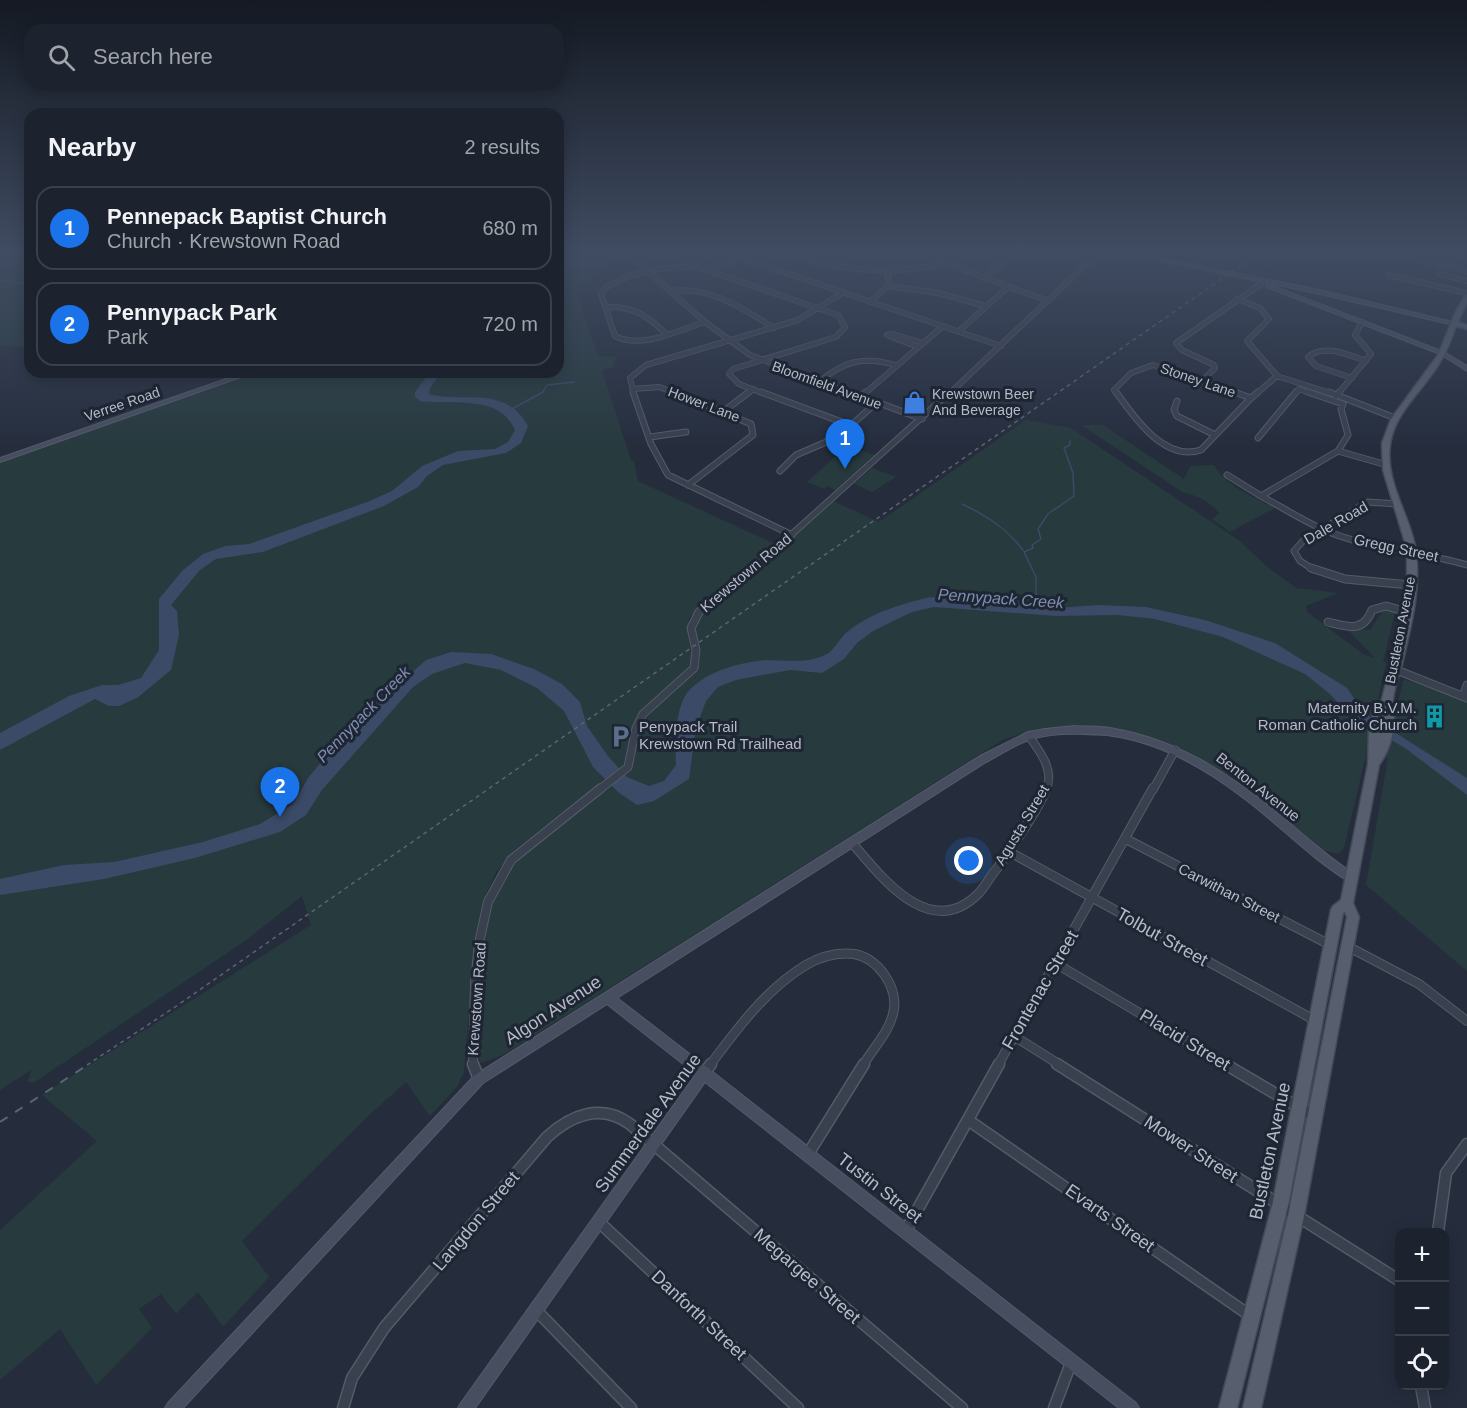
<!DOCTYPE html>
<html lang="en">
<head>
<meta charset="utf-8">
<style>
	:root { --surface:#1c222e; --page:#252a36; --text:#f1f3f6; --muted:#a0a4aa; --line:#3a3f4a; --accent:#1a73e8 }
	body { margin:0; font-family:Arial,sans-serif; background:var(--page); color:var(--text) }
	.controls { position:absolute; right:18px; bottom:18px; display:grid; overflow:hidden; border-radius:12px; box-shadow:0 3px 15px #0003 }
	.controls button { width:54px; height:54px; display:grid; place-items:center; padding:0; border:0; border-bottom:2px solid var(--line); background:var(--surface); color:var(--text); font:30px sans-serif }
	.you { position:absolute; left:969px; top:861px; width:21px; height:21px; margin:-15px; border:4px solid #fff; border-radius:50%; background:#1a73e8; box-shadow:0 0 0 9px #1a73e833 }
	.badge { display:grid; place-items:center; width:39px; height:39px; border-radius:50%; background:var(--accent); color:#fff; font-size:20px; font-weight:700 }
	.pin { position:absolute; translate:-50% -50px; filter:drop-shadow(0 2px 3px #0008) }
	.pin::after { content:''; position:absolute; top:32px; width:21px; height:18px; background:inherit; clip-path:polygon(0 0,100% 0,50% 100%) }
	.list { margin:0; padding:0; list-style:none }
	h2 { display:flex; justify-content:space-between; align-items:center; height:78px; margin:0; padding:0 24px; font-size:26px }
	h2 small { font-size:20px; font-weight:400; color:var(--muted) }
	.list li { display:grid; grid-template-columns:39px 1fr auto; gap:18px; align-items:center; box-sizing:border-box; height:84px; margin:0 12px 12px; padding:0 12px; border:2px solid var(--line); border-radius:18px }
	.list b { display:block; font-size:22px; white-space:nowrap }
	.list p { margin:0; font-size:20px; white-space:nowrap; color:var(--muted) }
	.list em { font-size:20px; font-style:normal; color:var(--muted) }
	.icon { flex:none; width:33px; height:33px; fill:none; stroke:currentColor; stroke-width:2; stroke-linecap:round; stroke-linejoin:round }
	.map { position:relative; flex:none; width:1467px; height:1408px; overflow:hidden }
	.search { position:absolute; background:var(--surface); box-shadow:0 3px 15px #0003; left:24px; top:24px; width:540px; height:66px; display:flex; align-items:center; gap:15px; box-sizing:border-box; padding:0 21px; border-radius:18px; color:var(--muted); font-size:22px }
	.panel { position:absolute; background:var(--surface); box-shadow:0 3px 15px #0003; left:24px; top:108px; width:540px; height:270px; border-radius:18px }
	.map>svg:first-child { display:block }
	.green { fill:#273a3e }
	.water { fill:#3b4a66 }
	.lines { fill:none; stroke-linecap:round; stroke-linejoin:round }
	.stream { stroke:#3b4a66; stroke-width:1.5 }
	.street-far4-casing { stroke:#545b69; stroke-width:6 }
	.street-far3-casing { stroke:#545b69; stroke-width:7 }
	.street-far2-casing { stroke:#545b69; stroke-width:9 }
	.street-far1-casing { stroke:#545b69; stroke-width:10 }
	.street-casing { stroke:#545b69; stroke-width:13 }
	.secondary-casing { stroke:#545b69; stroke-width:2 }
	.primary-casing { stroke:#424957; stroke-width:3 }
	.street-far4 { stroke:#39404e; stroke-width:4.5 }
	.street-far3 { stroke:#39404e; stroke-width:5 }
	.street-far2 { stroke:#39404e; stroke-width:7 }
	.street-far1 { stroke:#39404e; stroke-width:8 }
	.street { stroke:#39404e; stroke-width:10 }
	.secondary { fill:#474e60; fill-rule:evenodd }
	.primary { fill:#575e6d; fill-rule:evenodd }
	.rail-far1 { stroke:#5b6374; stroke-width:1.5; stroke-dasharray:4 4; stroke-linecap:butt }
	.rail { stroke:#5b6374; stroke-width:2; stroke-dasharray:9 9; stroke-linecap:butt }
	.labels { text-anchor:middle; stroke-width:6; stroke-linejoin:round; paint-order:stroke }
	.far-street-label { font-size:14px; fill:#b5bbc9; stroke:#1e2533 }
	.far-poi-label { font-size:14px; fill:#b5bbc9; stroke:#1e2533; text-anchor:start }
	.street-label { font-size:15px; fill:#b5bbc9; stroke:#1e2533 }
	.poi-label { font-size:15px; fill:#b5bbc9; stroke:#1e2533; text-anchor:end }
	.water-label { font-size:16px; font-style:italic; fill:#7d8eb0; stroke:#1e2533 }
	.near-street-label { font-size:18px; fill:#b5bbc9; stroke:#1e2533 }
</style>
</head>
<body>
<div class="map">
<svg width="1467" height="1408" viewBox="0 0 1467 1408">
	<rect width="100%" height="100%" fill="#252d3d"/>
	<path class="green" d="M0 252H30V348L0 345Z
		M558 252H613C608 280 582 276 577 295L598 356 616 357 613 367 602 370 631 460 634 461 638 481 777 545 690 617C682 634 696 648 691 664L638 715 632 726 629 750 636 751C643 713 654 708 682 684 688 678 695 673 698 666 706 649 689 638 699 616L769 559 833 501 879 522 1026 420 1071 428 1240 541 1265 565 1296 588 1338 593 1306 606 1307 612 1363 654 1375 658 1347 629 1370 630 1384 609 1395 612 1383 661 1386 663 1376 707 1395 717 1403 681 1406 680 1441 690 1467 702V971L1366 885 1388 758 1368 747 1344 848 1338 854 1319 849 1230 776 1152 738 1111 728 1074 725 1036 729 1004 739 503 1055 481 1063 478 1058V1042C481 983 476 908 516 860L590 802 584 796 516 849 496 872 487 892 474 949 464 1072 457 1087 430 1116 406 1082 367 1117 242 1241 269 1277 223 1327 198 1292 176 1314 161 1294 139 1309 152 1328 96 1385 60 1329 0 1380V1230L97 1141 42 1095 311 925 302 896 245 941 35 1082H28L31 1070 0 1090V462L259 372H558Z
		M1081 425H1103L1184 479 1190 466 1214 465C1226 487 1254 497 1275 508L1230 532 1212 519 1219 513C1212 504 1196 494 1184 493Z
		M848 445 874 455 835 490 827 486 824 489 807 482Z
		M872 468 896 477 872 492 854 484Z"/>
	<path class="water" d="M430 372H442L430 388 429 394C467 404 504 384 528 426L521 443 506 453 443 465 427 476 418 487 384 506 263 552 216 559 200 570 171 605 177 611 179 635 171 670 137 698 119 706H109L95 699 0 750V733L69 696 102 685H118L141 678 159 650V599L182 571 203 554 225 546 249 544 367 502 392 491 422 466 458 451 495 449 508 442 515 430C500 394 452 405 420 401L415 397V392Z
		M931 597 1056 608 1098 605 1146 607 1205 620 1275 643 1347 688 1364 713 1467 778V795L1405 748 1350 716 1330 694 1305 674 1223 637 1155 619 1118 615 1056 616 934 607 912 612 873 631 857 643 844 659 822 673 790 670 736 680 718 687 706 701 696 728 689 779 654 801 637 805 618 792 593 767 564 711 537 688 501 670 465 663 432 674 413 687 322 790 306 815 280 832 195 858 104 879 0 895V879L64 865 114 862 203 842 260 824 293 804 308 778 328 754 389 693 426 660 451 652 491 654 534 669 562 684 580 702 587 726 608 756 627 777 649 786 664 781 676 765C675 746 675 709 687 693 703 672 740 662 766 660 786 660 806 664 825 655 834 651 839 639 847 632 872 612 901 604 931 597Z"/>
	<g class="lines">
		<path class="stream" d="M558 272 575 265 576 252
			M0 280 25 284 30 280
			M512 409 543 392 547 385 574 382
			M962 504C987 516 1006 528 1023 550
			M1049 608 1036 594V577L1024 552 1033 548 1032 545 1041 539 1038 529 1048 514 1074 496 1073 473 1064 448 1070 445V441"/>
		<defs>
			<path id="street-far4" d="M626 252 705 322 750 355 854 394
				M724 252 1001 346
				M788 252C840 273 891 274 946 264
				M861 252H903
				M916 252 1048 301
				M1401 252 1399 255 1467 271
				M631 257 654 252
				M807 259 820 252
				M713 270 738 257
				M1439 274 1467 281
				M1389 275 1467 293
				M985 278 1016 252
				M888 286 939 293 985 306
				M669 291C710 286 741 307 774 328
				M1237 299 1260 308 1269 319 1247 341 1277 376 1256 394
				M871 301 888 286V272
				M605 307C632 306 646 314 665 333
				M705 322C679 330 641 350 615 336L601 294 606 287 629 276 658 269 695 266 838 315 845 327 836 337 733 369 729 374 739 384 765 394
				M959 331 1008 287
				M918 347 887 335 893 334 923 343
				M1277 376 1333 394
				M1352 378 1316 366 1308 357C1325 343 1348 355 1366 361
				M1202 381 1215 368 1214 365 1182 350 1176 343 1261 284
				M819 382C844 361 863 356 895 365
				M633 389 659 387 678 394
				M634 394 630 378 646 365 798 320 844 292
				M747 394 753 389
				M864 394 943 326
				M949 394 1099 252
				M1117 394 1114 390 1131 373 1153 365 1238 394
				M1295 394 1299 389 1313 394
				M1338 394 1371 354 1355 335 1362 322"/>
			<path id="street-far3" d="M633 392 651 444 668 475 792 535
				M675 392 751 424 753 435 688 485
				M761 392 850 425
				M850 392 922 419
				M1116 392C1134 417 1164 462 1201 450L1251 398
				M1234 392 1251 398
				M1329 392 1395 418
				M1336 396 1339 392
				M860 397 866 392
				M1251 398 1258 392
				M1177 401 1174 410 1177 416 1215 435
				M724 411 749 392
				M650 437 686 432
				M1258 438 1296 392
				M1338 451 1387 465
				M780 471 796 455 838 437 876 403
				M1227 475 1261 496 1338 451 1348 435 1341 409 1343 404 1308 392
				M1261 496C1291 512 1320 532 1353 540 1391 550 1429 554 1467 565
				M752 570 950 392
				M1314 570 1300 561 1294 551 1303 541 1367 502 1398 504"/>
			<path id="street-far2" d="M1311 568 1345 579 1410 585
				M1328 622C1348 627 1363 633 1372 610L1386 606 1407 612
				M1394 669 1467 698
				M1464 695 1467 685
				M1029 736C1040 752 1055 770 1046 790
				M599 790 628 767 636 728 643 714 694 668 696 650 691 628 699 612 754 568
				M1153 790 1175 750"/>
			<path id="street-far1" d="M1126 839 1332 946
				M853 844C883 879 931 942 979 893 986 885 991 875 998 867 1015 842 1034 817 1047 788
				M1008 851 1316 1021
				M1347 946 1419 984 1467 1021
				M1055 963 1227 1065
				M1014 1036 1060 1065
				M473 1065 475 983 479 943 488 902 511 860 601 788
				M710 1065C737 1029 766 989 806 965 820 957 837 952 854 954 878 958 897 986 894 1009 891 1030 874 1047 863 1065
				M998 1065 1153 788"/>
			<path id="street" d="M473 1064 479 1079
				M1057 1064 1400 1281
				M1225 1064 1315 1117
				M705 1072 711 1064
				M968 1120 1252 1317
				M808 1154 864 1064
				M599 1222 798 1408
				M906 1230 999 1064
				M1438 1232 1446 1173 1467 1144
				M536 1310 631 1408
				M1421 1386 1425 1408
				M343 1408 352 1378 384 1328 547 1137C571 1115 601 1103 630 1124L962 1408
				M1054 1408 1071 1363"/>
			<path id="secondary" d="M1119 252H1129L1320 290 1457 323 1454 325 1320 294Z
				M1268 284 1444 352 1467 366V371L1440 354 1266 287V285Z
				M246 372H255L0 462V458Z
				M1074 726C1088 727 1102 726 1115 729 1177 740 1228 773 1276 812 1303 834 1327 857 1356 875L1357 878 1356 881 1352 883 1348 881C1309 857 1278 823 1241 796 1203 767 1161 743 1113 736 1105 734 1095 735 1086 734 1068 733 1048 734 1031 739 1016 744 1001 754 986 762L617 998 705 1066 709 1068 710 1070 1136 1403 1139 1408H1119L705 1082 475 1408H458L461 1403 696 1074 607 1004 483 1083 183 1408H165L168 1403 475 1075 980 756 1028 732 1045 729Z"/>
			<path id="primary" d="M1467 295V302L1458 322 1467 325V329L1456 326C1451 340 1446 354 1437 367 1421 392 1394 414 1390 445 1385 481 1408 512 1415 546 1422 585 1411 627 1402 664 1399 675 1394 688 1393 699 1392 705 1394 712 1394 718 1394 734 1389 751 1379 765L1353 903 1359 917 1304 1216 1261 1408H1243L1288 1216 1347 917 1345 912 1343 913 1288 1206 1237 1408H1219L1272 1206 1331 910 1333 906 1341 900 1368 764 1369 731 1373 714 1382 699 1401 625 1407 585V549L1383 470 1382 443 1391 419 1438 355 1456 311 1465 296Z"/>
		</defs>
		<use href="#street-far4" class="street-far4-casing"/>
		<use href="#street-far3" class="street-far3-casing"/>
		<use href="#street-far2" class="street-far2-casing"/>
		<use href="#street-far1" class="street-far1-casing"/>
		<use href="#street" class="street-casing"/>
		<use href="#secondary" class="secondary-casing"/>
		<use href="#primary" class="primary-casing"/>
		<use href="#street-far4" class="street-far4"/>
		<use href="#street-far3" class="street-far3"/>
		<use href="#street-far2" class="street-far2"/>
		<use href="#street-far1" class="street-far1"/>
		<use href="#street" class="street"/>
		<use href="#secondary" class="secondary"/>
		<use href="#primary" class="primary"/>
		<path class="rail-far1" d="M87 1065 175 1007 1260 252"/>
		<path class="rail" d="M0 1122 89 1064"/>
	</g>
	<linearGradient id="sky" x2="0" y2="1"><stop stop-color="#141922"/><stop offset="0.56" stop-color="#404c62"/><stop offset="1" stop-color="#404c62" stop-opacity="0"/></linearGradient>
	<rect width="1467" height="449" fill="url(#sky)"/>
	<defs>
		<symbol id="shop-bare" viewBox="-9 -9 18 18"><path d="M-5-2.5h2.3a2.7 3.5 0 0 1 5.4 0H5L5.5 6h-11ZM-1.5-2.5h3a1.5 2.3 0 0 0-3 0Z" fill="#3f7fe0" stroke="#1e2533" stroke-width="2.5" paint-order="stroke"/></symbol>
		<symbol id="building-bare" viewBox="-9 -9 18 18"><path d="M-4-6H4V6H1V3H-1V6H-4ZM-2.5-4.3h1.7v1.8h-1.7ZM.8-4.3h1.7v1.8H.8ZM-2.5-1h1.7V.8h-1.7ZM.8-1h1.7V.8H.8Z" fill="#0f9aa8" stroke="#1e2533" stroke-width="2.5" paint-order="stroke"/></symbol>
		<symbol id="parking-bare" viewBox="-9 -9 18 18"><path d="M-3.5-5.5H1a3.5 3.5 0 0 1 0 7H-1V5.5H-3.5ZM-1-3.4V-.6H.8a1.4 1.4 0 0 0 0-2.8Z" fill="#5c6f8a" stroke="#1e2533" stroke-width="2.5" paint-order="stroke"/></symbol>
	</defs>
	<g fill-rule="evenodd">
		<use href="#shop-bare" x="898" y="386" width="33" height="33"/>
		<use href="#building-bare" x="1418" y="700" width="33" height="33"/>
		<use href="#parking-bare" x="604" y="720" width="33" height="33"/>
	</g>
	<g class="labels">
		<g class="far-street-label">
			<text transform="translate(1198 380) rotate(19)" y="5">Stoney Lane</text>
			<text transform="translate(827 385) rotate(20)" y="5">Bloomfield Avenue</text>
			<text transform="translate(122 404) rotate(-19)" y="5">Verree Road</text>
			<text transform="translate(704 404) rotate(21)" y="5">Hower Lane</text>
			<text transform="translate(1400 630) rotate(-79)" y="5">Bustleton Avenue</text>
		</g>
		<g class="far-poi-label">
			<text x="932" y="399">Krewstown Beer<tspan x="932" dy="16">And Beverage</tspan></text>
		</g>
		<g class="street-label">
			<text transform="translate(1336 523) rotate(-30)" y="5">Dale Road</text>
			<text transform="translate(1396 548) rotate(12)" y="5">Gregg Street</text>
			<text transform="translate(746 573) rotate(-40)" y="5">Krewstown Road</text>
			<text transform="translate(1258 787) rotate(38)" y="5">Benton Avenue</text>
			<text transform="translate(1022 825) rotate(-59)" y="5">Agusta Street</text>
			<text transform="translate(1229 893) rotate(27)" y="5">Carwithan Street</text>
			<text transform="translate(477 999) rotate(-86)" y="5">Krewstown Road</text>
		</g>
		<g class="poi-label">
			<text x="1417" y="713">Maternity B.V.M.<tspan x="1417" dy="17">Roman Catholic Church</tspan></text>
			<text x="639" y="732" text-anchor="start">Penypack Trail<tspan x="639" dy="17">Krewstown Rd Trailhead</tspan></text>
		</g>
		<g class="water-label">
			<text transform="translate(1001 598) rotate(4)" y="6">Pennypack Creek</text>
			<text transform="translate(363 714) rotate(-46)" y="6">Pennypack Creek</text>
		</g>
		<g class="near-street-label">
			<text transform="translate(1162 937) rotate(29)" y="6">Tolbut Street</text>
			<text transform="translate(1040 990) rotate(-60)" y="6">Frontenac Street</text>
			<text transform="translate(553 1010) rotate(-33)" y="6">Algon Avenue</text>
			<text transform="translate(1185 1040) rotate(31)" y="6">Placid Street</text>
			<text transform="translate(648 1123) rotate(-54)" y="6">Summerdale Avenue</text>
			<text transform="translate(1191 1149) rotate(33)" y="6">Mower Street</text>
			<text transform="translate(1270 1151) rotate(-78)" y="6">Bustleton Avenue</text>
			<text transform="translate(880 1188) rotate(38)" y="6">Tustin Street</text>
			<text transform="translate(1110 1218) rotate(35)" y="6">Evarts Street</text>
			<text transform="translate(476 1221) rotate(-50)" y="6">Langdon Street</text>
			<text transform="translate(807 1276) rotate(41)" y="6">Megargee Street</text>
			<text transform="translate(699 1315) rotate(43)" y="6">Danforth Street</text>
		</g>
	</g>
</svg>
<div class="controls">
<button>+</button>
<button>−</button>
<button><svg class="icon" aria-label="locate" viewBox="0 0 24 24"><circle cx="12" cy="12" r="6"/><path d="M12 2v4M12 18v4M2 12h4M18 12h4"/></svg></button>
</div>
<div class="you"></div>
<div class="pin badge" style="left:845px;top:469px">1</div>
<div class="pin badge" style="left:280px;top:817px">2</div>
<div class="search"><svg class="icon" aria-label="search" viewBox="0 0 24 24"><circle cx="10" cy="10" r="6"/><path d="M15 15l6 6"/></svg>Search here</div>
<section class="panel">
<h2>Nearby<small>2 results</small></h2>
<ul class="list">
<li><span class="badge">1</span><div><b>Pennepack Baptist Church</b><p>Church · Krewstown Road</p></div><em>680 m</em></li>
<li><span class="badge">2</span><div><b>Pennypack Park</b><p>Park</p></div><em>720 m</em></li>
</ul>
</section>
</div>
</body>
</html>
